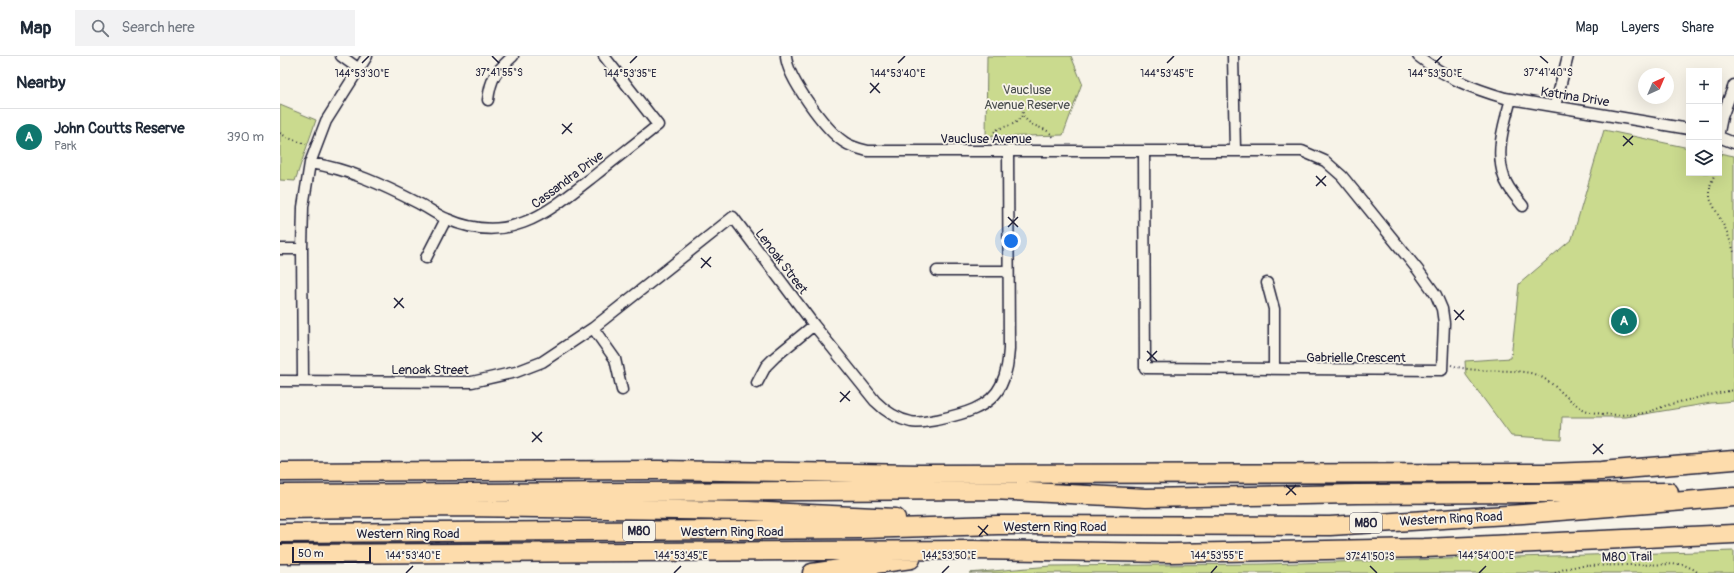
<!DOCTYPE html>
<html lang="en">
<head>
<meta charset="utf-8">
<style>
	:root { --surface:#fff; --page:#f2f2f3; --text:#1f2937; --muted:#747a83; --line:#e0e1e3; --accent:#0f766e }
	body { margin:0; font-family:Pangolin,sans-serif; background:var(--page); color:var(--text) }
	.controls { position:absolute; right:12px; top:12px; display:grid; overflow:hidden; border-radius:0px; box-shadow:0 4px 16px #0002 }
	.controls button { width:36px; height:36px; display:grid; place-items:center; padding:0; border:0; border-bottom:1px solid var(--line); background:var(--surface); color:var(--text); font:20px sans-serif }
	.compass { position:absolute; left:1358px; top:12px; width:36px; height:36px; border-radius:50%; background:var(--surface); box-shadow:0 4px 16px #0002; rotate:44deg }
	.scale { position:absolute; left:12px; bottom:10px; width:79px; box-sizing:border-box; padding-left:4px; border:2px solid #22223b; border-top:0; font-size:11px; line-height:14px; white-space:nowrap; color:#22223b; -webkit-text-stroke:3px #f7f3e8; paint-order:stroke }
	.you { position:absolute; left:731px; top:185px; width:14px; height:14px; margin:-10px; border:3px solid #fff; border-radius:50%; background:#1a73e8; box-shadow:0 0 0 6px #1a73e833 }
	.badge { display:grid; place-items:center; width:26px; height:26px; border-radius:50%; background:var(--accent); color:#fff; font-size:13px; font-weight:700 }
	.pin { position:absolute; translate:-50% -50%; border:2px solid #fff; box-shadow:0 1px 4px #0006 }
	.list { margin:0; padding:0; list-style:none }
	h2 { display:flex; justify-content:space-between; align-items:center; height:52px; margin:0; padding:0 16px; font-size:17px }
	h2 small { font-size:13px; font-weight:400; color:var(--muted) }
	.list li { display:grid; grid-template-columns:26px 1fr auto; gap:12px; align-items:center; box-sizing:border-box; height:56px; padding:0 16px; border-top:1px solid var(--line) }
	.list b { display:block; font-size:15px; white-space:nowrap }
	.list p { margin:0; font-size:13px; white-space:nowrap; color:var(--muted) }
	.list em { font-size:13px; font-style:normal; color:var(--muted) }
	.icon { flex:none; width:22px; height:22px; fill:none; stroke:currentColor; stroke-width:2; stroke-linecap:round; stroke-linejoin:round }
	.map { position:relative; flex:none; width:1454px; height:517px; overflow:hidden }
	header { display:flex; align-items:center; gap:24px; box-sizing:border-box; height:56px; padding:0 20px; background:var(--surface); border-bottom:1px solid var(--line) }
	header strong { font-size:19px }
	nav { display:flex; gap:22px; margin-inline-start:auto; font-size:14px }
	.search { width:280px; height:36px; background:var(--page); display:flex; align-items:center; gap:10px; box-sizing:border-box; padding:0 14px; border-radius:0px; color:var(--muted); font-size:15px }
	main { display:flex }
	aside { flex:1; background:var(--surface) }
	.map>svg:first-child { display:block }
	.green { fill:#cada8e; stroke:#767e64 }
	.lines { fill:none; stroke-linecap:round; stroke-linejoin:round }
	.minor-casing { stroke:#22223b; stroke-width:13 }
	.motorway-casing { stroke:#22223b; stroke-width:21 }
	.path { stroke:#22223b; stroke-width:2; stroke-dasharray:1 3; stroke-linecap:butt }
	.minor { stroke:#f7f3e8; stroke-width:10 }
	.motorway { stroke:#fddcac; stroke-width:18 }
	.ticks { fill:none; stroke:#22223b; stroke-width:1.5 }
	.labels { text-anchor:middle; stroke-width:3.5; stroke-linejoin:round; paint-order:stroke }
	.shield { fill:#f7f3e8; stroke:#62616f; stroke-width:1 }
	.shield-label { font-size:12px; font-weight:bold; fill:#22223b }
	.park-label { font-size:13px; fill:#4c5050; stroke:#f7f3e8 }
	.street-label { font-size:13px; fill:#22223b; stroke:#f7f3e8 }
	.ticks-label { font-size:10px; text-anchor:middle; fill:#22223b; stroke:#f7f3e8; stroke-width:3.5; stroke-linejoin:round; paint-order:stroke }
</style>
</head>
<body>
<header>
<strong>Map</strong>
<div class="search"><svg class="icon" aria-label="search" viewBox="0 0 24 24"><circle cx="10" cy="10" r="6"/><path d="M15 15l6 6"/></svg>Search here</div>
<nav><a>Map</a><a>Layers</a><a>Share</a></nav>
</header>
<main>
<aside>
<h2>Nearby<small></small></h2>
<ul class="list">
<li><span class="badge">A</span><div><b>John Coutts Reserve</b><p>Park</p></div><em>390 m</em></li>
</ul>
</aside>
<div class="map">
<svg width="1454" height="517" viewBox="0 0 1454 517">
	<rect width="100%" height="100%" fill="#f7f3e8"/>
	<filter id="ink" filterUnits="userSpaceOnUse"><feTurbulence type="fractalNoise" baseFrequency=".025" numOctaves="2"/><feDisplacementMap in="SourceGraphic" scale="8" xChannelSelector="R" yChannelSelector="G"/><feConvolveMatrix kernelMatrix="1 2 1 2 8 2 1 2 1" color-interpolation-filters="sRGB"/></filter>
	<g filter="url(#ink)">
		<path class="green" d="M707 0H791L802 27 783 79 706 81Z
			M0 49 36 64 15 125 0 124Z
			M1324 74 1409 92V117H1439V97L1454 100V345L1431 347 1346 361H1282L1281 383 1231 380 1186 319 1185 305 1231 302 1239 228 1292 183Z
			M1454 495V517H689L771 510 983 508Z"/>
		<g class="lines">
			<defs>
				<path id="minor" d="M61 0 79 13
					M506 0C507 22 546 74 564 86 571 91 580 93 588 95H1022L1045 105 1062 120 1138 214 1156 239 1162 253 1164 267 1162 314 865 312 864 95
					M953 0 955 94
					M1138 0C1166 22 1191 32 1225 42L1409 73
					M1231 43C1224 68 1215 95 1224 121 1227 132 1236 141 1243 150
					M208 44C211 20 216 16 233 0
					M1275 50 1288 0
					M1439 76 1442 61 1454 29
					M1439 81 1454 87
					M30 107C69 113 103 129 138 147 148 152 157 159 167 163 229 190 267 157 314 120 335 103 356 87 378 69L324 0
					M0 193H22
					M146 202 166 163
					M657 215H727
					M987 227 994 253V313
					M313 272 335 303 342 334
					M23 324 22 193 23 151 30 107 46 65 87 0
					M0 325 192 326 236 316 262 306 313 272 453 161 534 269 595 345C605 355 617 363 631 366 639 368 648 365 656 364 679 359 710 353 721 329 727 317 728 305 729 293L728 95
					M477 327 486 310 495 301 534 269"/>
				<path id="motorway" d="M0 416 378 414 640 418 1269 417 1321 415 1454 404
					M0 438 712 434 866 442 1076 438 1389 436
					M0 453 184 451 468 455 616 462
					M0 477 581 473 718 469 1050 470 1243 458 1454 441
					M0 498 693 494 891 497 1144 492 1454 478
					M532 517 631 503"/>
			</defs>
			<use href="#minor" class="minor-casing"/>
			<use href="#motorway" class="motorway-casing"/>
			<path class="path" d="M742 52C744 76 770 67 774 84
				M0 77 8 82 26 88
				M712 84C713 65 733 77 743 58
				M1439 103 1442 93
				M1435 117 1430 130V143L1447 176 1454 196
				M1171 309C1197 318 1224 312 1250 317 1273 322 1285 344 1305 354 1319 360 1354 360 1368 356 1376 354 1383 350 1391 348 1412 343 1433 338 1454 334
				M1275 517 1284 513 1298 510 1402 508 1415 514 1418 517"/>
			<use href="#minor" class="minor"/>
			<use href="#motorway" class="motorway"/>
		</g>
	</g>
	<path class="ticks" d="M212 0 219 7M1260 0 1268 7M82 7 89 0M350 7 357 0M618 7 625 0M887 7 894 0M1155 7 1162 0M590 27 600 37M590 37 599 27M282 68 292 77M282 78 292 67M1343 80 1353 89M1343 90 1353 80M1036 120 1046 130M1036 130 1046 120M728 161 738 171M728 171 738 161M421 202 431 211M421 212 431 201M114 242 124 252M114 252 123 242M1174 254 1184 264M1175 264 1184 254M867 295 877 305M867 305 877 295M560 336 570 345M560 346 570 335M252 376 262 386M252 386 262 376M1313 388 1323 398M1313 398 1323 388M1006 429 1016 439M1006 439 1016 429M698 470 708 479M699 480 708 469M1090 510 1097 517M126 517 133 510M394 517 401 510M662 517 669 510M931 517 937 510M1199 517 1206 510"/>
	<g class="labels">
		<g class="shield">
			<rect x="1070" y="457" width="32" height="20" rx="3"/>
			<rect x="343" y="465" width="32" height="20" rx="3"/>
		</g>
		<g class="shield-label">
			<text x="1086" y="471">M80</text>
			<text x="359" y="479">M80</text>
		</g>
		<g class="park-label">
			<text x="747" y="38">Vaucluse<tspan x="747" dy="15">Avenue Reserve</tspan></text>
		</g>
		<g class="street-label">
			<text transform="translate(1295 40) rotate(9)" y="5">Katrina Drive</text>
			<text x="706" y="87">Vaucluse Avenue</text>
			<text transform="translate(287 123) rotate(-37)" y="5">Cassandra Drive</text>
			<text transform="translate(502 205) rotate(53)" y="5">Lenoak Street</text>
			<text x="1076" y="306">Gabrielle Crescent</text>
			<text x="150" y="318">Lenoak Street</text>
			<text transform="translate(1171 462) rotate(-3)" y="5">Western Ring Road</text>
			<text x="775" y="475">Western Ring Road</text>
			<text x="452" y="480">Western Ring Road</text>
			<text x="128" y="482">Western Ring Road</text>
			<text transform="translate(1347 500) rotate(-1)" y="5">M80 Trail</text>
		</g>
	</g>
	<g class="ticks-label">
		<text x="219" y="20">37°41'55"S</text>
		<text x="1268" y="20">37°41'40"S</text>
		<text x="82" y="21">144°53'30"E</text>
		<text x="350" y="21">144°53'35"E</text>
		<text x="618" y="21">144°53'40"E</text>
		<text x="887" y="21">144°53'45"E</text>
		<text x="1155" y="21">144°53'50"E</text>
		<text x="133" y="503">144°53'40"E</text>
		<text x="401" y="503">144°53'45"E</text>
		<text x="669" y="503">144°53'50"E</text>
		<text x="937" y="503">144°53'55"E</text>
		<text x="1206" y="503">144°54'00"E</text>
		<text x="1090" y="504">37°41'50"S</text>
	</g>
</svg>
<div class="controls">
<button>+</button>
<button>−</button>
<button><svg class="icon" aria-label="layers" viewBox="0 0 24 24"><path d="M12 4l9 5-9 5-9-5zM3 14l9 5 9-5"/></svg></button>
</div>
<svg class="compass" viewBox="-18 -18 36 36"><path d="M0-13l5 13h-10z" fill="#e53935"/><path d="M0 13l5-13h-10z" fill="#747a83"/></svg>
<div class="scale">50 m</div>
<div class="you"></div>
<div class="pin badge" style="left:1344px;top:265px">A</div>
</div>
</main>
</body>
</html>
